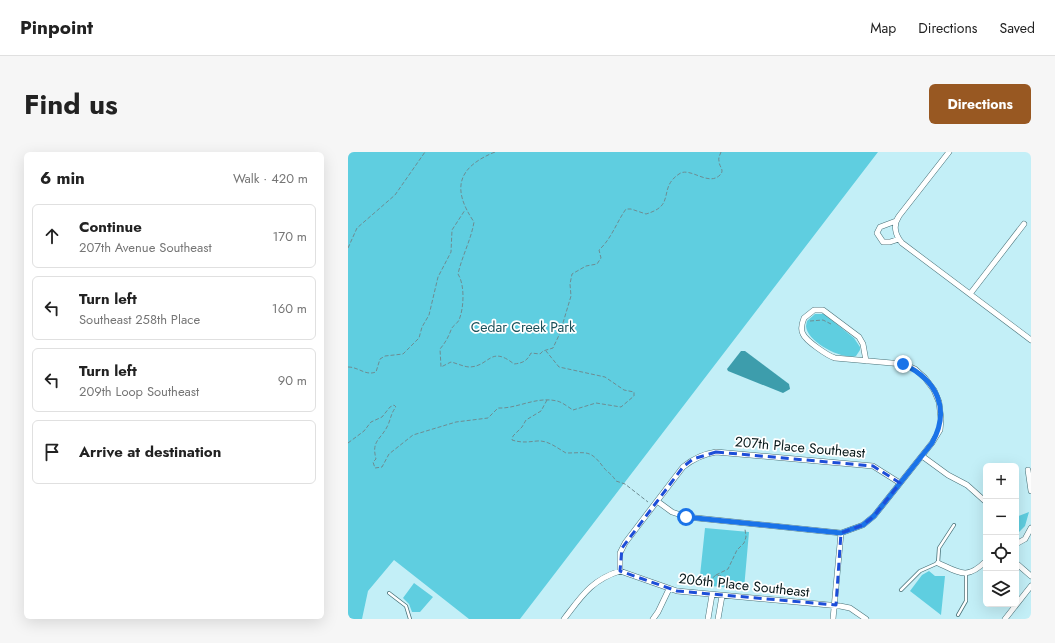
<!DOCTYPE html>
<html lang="en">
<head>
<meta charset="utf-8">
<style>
	:root { --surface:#fff; --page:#f6f6f6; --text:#222; --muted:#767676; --line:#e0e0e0; --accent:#985822 }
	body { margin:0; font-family:Jost,sans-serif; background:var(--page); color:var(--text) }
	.controls { position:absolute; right:12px; bottom:12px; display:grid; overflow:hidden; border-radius:6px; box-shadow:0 4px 16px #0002 }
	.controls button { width:36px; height:36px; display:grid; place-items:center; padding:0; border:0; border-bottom:1px solid var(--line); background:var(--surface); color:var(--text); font:20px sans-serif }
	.stop { position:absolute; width:12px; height:12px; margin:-9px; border:3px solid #1a73e8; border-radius:50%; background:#fff }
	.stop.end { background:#1a73e8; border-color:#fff; box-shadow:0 1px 4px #0008 }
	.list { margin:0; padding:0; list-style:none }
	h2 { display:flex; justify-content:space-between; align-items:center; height:52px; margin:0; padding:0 16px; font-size:17px }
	h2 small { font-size:13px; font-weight:400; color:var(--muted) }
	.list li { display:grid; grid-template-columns:26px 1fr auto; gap:12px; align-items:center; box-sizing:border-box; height:64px; margin:0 8px 8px; padding:0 8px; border:1px solid var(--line); border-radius:6px }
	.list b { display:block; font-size:15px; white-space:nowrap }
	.list p { margin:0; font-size:13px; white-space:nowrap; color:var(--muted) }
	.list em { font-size:13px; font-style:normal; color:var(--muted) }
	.icon { flex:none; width:22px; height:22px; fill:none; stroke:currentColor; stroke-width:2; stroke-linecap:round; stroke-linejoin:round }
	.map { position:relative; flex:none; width:683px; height:467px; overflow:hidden; border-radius:6px }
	header { display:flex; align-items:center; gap:24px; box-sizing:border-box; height:56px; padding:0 20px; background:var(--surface); border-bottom:1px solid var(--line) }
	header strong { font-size:19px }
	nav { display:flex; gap:22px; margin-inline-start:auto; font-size:14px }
	.intro { display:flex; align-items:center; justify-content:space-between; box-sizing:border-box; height:96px; padding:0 24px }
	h1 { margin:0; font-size:28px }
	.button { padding:10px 18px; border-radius:6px; background:var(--accent); color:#fff; font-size:14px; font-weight:700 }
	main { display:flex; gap:24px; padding:0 24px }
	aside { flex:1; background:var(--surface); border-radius:6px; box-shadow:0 4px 16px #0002 }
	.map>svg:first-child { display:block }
	.green { fill:#5fcee0 }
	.water { fill:#3d9dac }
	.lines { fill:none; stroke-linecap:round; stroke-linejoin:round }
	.service-casing { stroke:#487178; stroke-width:4 }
	.minor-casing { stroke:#487178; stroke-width:6 }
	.path { stroke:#6d8c92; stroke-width:1; stroke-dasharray:4 2; stroke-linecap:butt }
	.service { stroke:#fff; stroke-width:2.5 }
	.minor { stroke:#fff; stroke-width:5 }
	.route { stroke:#1a73e8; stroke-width:5 }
	.marked { fill:none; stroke:#1d4ed8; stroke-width:3; stroke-dasharray:8 5; stroke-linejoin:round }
	.labels { text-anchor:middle; stroke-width:3.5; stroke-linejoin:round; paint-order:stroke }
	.park-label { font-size:14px; fill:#1b515a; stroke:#fff }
	.street-label { font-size:14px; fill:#07181a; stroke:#fff }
</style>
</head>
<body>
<header>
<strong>Pinpoint</strong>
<nav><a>Map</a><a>Directions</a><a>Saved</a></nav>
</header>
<div class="intro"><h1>Find us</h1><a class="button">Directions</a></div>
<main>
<aside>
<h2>6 min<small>Walk · 420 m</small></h2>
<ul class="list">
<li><svg class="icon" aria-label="ahead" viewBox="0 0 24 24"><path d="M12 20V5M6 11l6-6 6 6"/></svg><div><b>Continue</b><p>207th Avenue Southeast</p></div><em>170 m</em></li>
<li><svg class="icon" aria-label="left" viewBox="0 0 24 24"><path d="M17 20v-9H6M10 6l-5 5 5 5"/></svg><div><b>Turn left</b><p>Southeast 258th Place</p></div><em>160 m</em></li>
<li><svg class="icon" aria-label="left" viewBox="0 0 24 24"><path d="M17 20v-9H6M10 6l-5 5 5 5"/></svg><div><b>Turn left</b><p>209th Loop Southeast</p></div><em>90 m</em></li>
<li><svg class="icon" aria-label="arrive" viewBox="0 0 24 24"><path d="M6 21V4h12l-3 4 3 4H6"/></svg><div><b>Arrive at destination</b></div></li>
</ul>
</aside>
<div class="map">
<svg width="683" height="467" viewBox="0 0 683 467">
	<rect width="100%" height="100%" fill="#c3eff7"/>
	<path class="green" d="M0 0H530L172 467H121L46 408 20 439 14 467H0Z
		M467 162H476L506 186 512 195V198L508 204C494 208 459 190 458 174L459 169Z
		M681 360 677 374 668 383V365Z
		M357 376 401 380 396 437 351 433Z
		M581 419 587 424H597L593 463 562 439 574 423Z
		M66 431 85 445 72 460H64L61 452 55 446Z"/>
	<path class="water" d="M393 199H397L441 232 442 237 435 241 380 219 379 217Z"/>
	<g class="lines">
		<defs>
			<path id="service" d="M553 438 572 419 590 411 591 396 606 373
				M41 441 58 454 62 467
				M610 463 618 449V422"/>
			<path id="minor" d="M601 0 551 64C545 73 547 83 554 91L683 188
				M548 69 532 75 529 81 535 90H542L551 87
				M622 142 676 72
				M574 304 600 323 619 333 638 350
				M680 318 683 339
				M309 349 324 360 339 365 493 381 515 373 526 364 584 291 592 278 593 267 591 250 586 238 577 226 567 217 555 212 487 206C480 204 458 189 455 182 452 177 454 171 456 166L466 158H475L511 185 515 192 518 209
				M668 392 677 387 683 376
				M590 411C612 421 619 428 638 409
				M668 411 683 424
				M272 419V401L277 391 335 315C346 306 355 302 368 300L525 314 552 331
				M272 419 329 439 492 454 502 456 518 467
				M216 467C233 445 243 428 272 419
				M305 467 310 460 321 437
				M360 467 364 443
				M370 467 374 444
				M485 467 493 381
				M657 467 683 434"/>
		</defs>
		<use href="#service" class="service-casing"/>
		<use href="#minor" class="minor-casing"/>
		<path class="path" d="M147 0C110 15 103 36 126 70 123 88 114 104 110 122 117 133 116 156 111 168 109 172 104 174 103 178 100 186 97 191 92 197L93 215 103 210C108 211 116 215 122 215 142 214 142 193 166 212 175 211 179 209 183 201L192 202 195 199 205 196 212 181 223 144 222 132 224 122 238 114 249 112 253 106 251 98C264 86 268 71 278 57H283L298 62C329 53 309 37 331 22 342 14 360 35 372 23 377 18 371 15 371 9 370 6 372 3 373 0
			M0 96 9 76 47 43 77 0
			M462 169 475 168 483 172
			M0 215C11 215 17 224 28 220L32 207 37 204 55 202 71 186 74 175 81 163 90 125 103 100 104 78 117 58
			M199 248 193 259 178 268 174 275 165 284 164 288C174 291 179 290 189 289 200 288 209 296 218 301 239 301 242 297 256 316 260 321 263 321 268 329L277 332 300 350
			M0 291 16 279 23 270 34 265 42 255 46 253 48 255C43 261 43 266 40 273 33 288 23 288 28 307L25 310 27 316 34 315 41 302 65 283 108 270 140 266 150 256C169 257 188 244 209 249 214 250 220 255 225 258L248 251 273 255 286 244V240L276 238 257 225 211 215 198 199
			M368 423 380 417 389 398 396 391 398 385 397 377
			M357 435 361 429 368 423 373 424 377 429V437"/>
		<use href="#service" class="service"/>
		<use href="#minor" class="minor"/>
	</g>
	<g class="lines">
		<path class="route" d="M338 365 493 381 515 373 526 364 584 291C603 257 589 228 555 212"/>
	</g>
	<path class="marked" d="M368 300 525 314 552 331 526 364 515 373 493 381 488 453 329 439 272 419 274 396 335 315 345 307Z"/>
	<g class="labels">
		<g class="park-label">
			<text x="175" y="180">Cedar Creek Park</text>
		</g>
		<g class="street-label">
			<text transform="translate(452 295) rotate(5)" y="5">207th Place Southeast</text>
			<text transform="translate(396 433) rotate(6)" y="5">206th Place Southeast</text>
		</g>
	</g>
</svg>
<div class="controls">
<button>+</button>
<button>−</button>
<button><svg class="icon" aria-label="locate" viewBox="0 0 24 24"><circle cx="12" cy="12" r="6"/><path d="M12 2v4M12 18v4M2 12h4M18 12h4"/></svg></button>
<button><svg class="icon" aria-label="layers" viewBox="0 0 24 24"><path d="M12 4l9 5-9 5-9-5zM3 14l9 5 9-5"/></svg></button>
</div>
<div class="stop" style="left:338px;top:365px"></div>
<div class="stop end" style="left:555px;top:212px"></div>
</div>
</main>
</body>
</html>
